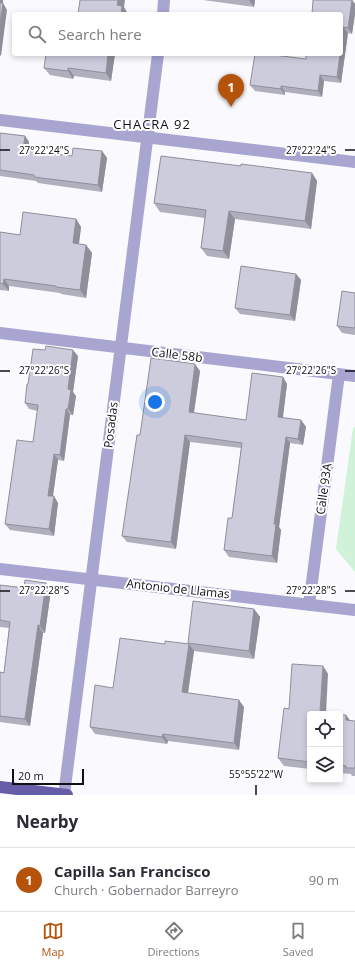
<!DOCTYPE html>
<html lang="en">
<head>
<meta charset="utf-8">
<style>
	:root { --surface:#fff; --page:#f7f7f7; --text:#2b2b33; --muted:#7c7c81; --line:#e1e1e2; --accent:#b45309 }
	body { margin:0; font-family:"Open Sans",sans-serif; background:var(--page); color:var(--text) }
	.controls { position:absolute; right:12px; bottom:12px; display:grid; overflow:hidden; border-radius:4px; box-shadow:0 2px 6px #0003 }
	.controls button { width:36px; height:36px; display:grid; place-items:center; padding:0; border:0; border-bottom:1px solid var(--line); background:var(--surface); color:var(--text); font:20px sans-serif }
	.scale { position:absolute; left:12px; bottom:10px; width:72px; box-sizing:border-box; padding-left:4px; border:2px solid #100f15; border-top:0; font-size:11px; line-height:14px; white-space:nowrap; color:#100f15; -webkit-text-stroke:3px #fff; paint-order:stroke }
	.you { position:absolute; left:155px; top:402px; width:14px; height:14px; margin:-10px; border:3px solid #fff; border-radius:50%; background:#1a73e8; box-shadow:0 0 0 6px #1a73e833 }
	.badge { display:grid; place-items:center; width:26px; height:26px; border-radius:50%; background:var(--accent); color:#fff; font-size:13px; font-weight:700 }
	.pin { position:absolute; translate:-50% -33px; filter:drop-shadow(0 1px 2px #0008) }
	.pin::after { content:''; position:absolute; top:21px; width:14px; height:12px; background:inherit; clip-path:polygon(0 0,100% 0,50% 100%) }
	.list { margin:0; padding:0; list-style:none }
	h2 { display:flex; justify-content:space-between; align-items:center; height:52px; margin:0; padding:0 16px; font-size:17px }
	h2 small { font-size:13px; font-weight:400; color:var(--muted) }
	.list li { display:grid; grid-template-columns:26px 1fr auto; gap:12px; align-items:center; box-sizing:border-box; height:64px; padding:0 16px; border-top:1px solid var(--line) }
	.list b { display:block; font-size:15px; white-space:nowrap }
	.list p { margin:0; font-size:13px; white-space:nowrap; color:var(--muted) }
	.list em { font-size:13px; font-style:normal; color:var(--muted) }
	.icon { flex:none; width:22px; height:22px; fill:none; stroke:currentColor; stroke-width:2; stroke-linecap:round; stroke-linejoin:round }
	.map { position:relative; flex:none; width:355px; height:795px; overflow:hidden }
	.search { position:absolute; background:var(--surface); box-shadow:0 2px 6px #0003; left:12px; right:12px; top:12px; height:44px; display:flex; align-items:center; gap:10px; box-sizing:border-box; padding:0 14px; border-radius:4px; color:var(--muted); font-size:15px }
	.sheet { height:116px; background:var(--surface) }
	nav { display:flex; justify-content:space-around; align-items:center; box-sizing:border-box; height:56px; border-top:1px solid var(--line); background:var(--surface); font-size:11px; color:var(--muted) }
	nav a { display:grid; justify-items:center; gap:2px }
	nav .on { color:var(--accent) }
	.map>svg:first-child { display:block }
	.green { fill:#cff2d9 }
	.lines { fill:none; stroke-linecap:round; stroke-linejoin:round }
	.street { stroke:#a8a6d1; stroke-width:12 }
	.primary { stroke:#665da9; stroke-width:12 }
	.wall { fill:#afafbe }
	.shaded-wall { fill:#8f8f9b }
	.building { fill:#ccd; stroke:#8f8f9b }
	.ticks { fill:none; stroke:#100f15; stroke-width:1.5 }
	.labels { text-anchor:middle; stroke-width:4; stroke-linejoin:round; paint-order:stroke }
	.street-label { font-size:12px; fill:#100f15; stroke:#fff }
	.neighbourhood-label { font-size:13px; letter-spacing:1px; fill:#100f15; stroke:#fff }
	.ticks-label { font-size:10px; text-anchor:middle; fill:#100f15; stroke:#fff; stroke-width:4; stroke-linejoin:round; paint-order:stroke }
</style>
</head>
<body>
<div class="map">
<svg width="355" height="795" viewBox="0 0 355 795">
	<rect width="100%" height="100%" fill="#fafafe"/>
	<path class="green" d="M355 427V572L336 549 353 428Z"/>
	<g class="lines">
		<path class="street" d="M163 14 164 0
			M0 120 355 162
			M0 333 355 376
			M0 569 355 610
			M309 605 339 374
			M64 795 158 54"/>
		<path class="primary" d="M0 787 67 795"/>
	</g>
	<path class="wall" d="M203 0H255L254 7Z
		M352 0 355 4V14L352 34 348 33 341 83 324 81 322 97 285 92V95L255 91 250 85 306 59Z
		M115 54 111 81 74 76 73 79 50 75 44 68Z
		M0 133 25 136 29 142 28 151 72 156 102 151 107 158 102 192 38 183 36 181 0 176Z
		M241 166 312 173 317 181 311 229 235 219 229 259 207 256 201 248 205 218 160 212 154 203Z
		M76 219 81 227 79 244 86 245 92 253 86 298 61 294 60 293 9 286V291L0 290V232L20 235Z
		M296 274 301 280 295 321 240 314 235 308Z
		M355 293V335L342 333 337 326Z
		M78 356 73 392 76 396 73 415H70L64 461 58 460 53 496 58 503 54 536 10 530 5 524 33 442 38 411 29 409 25 403 28 384Z
		M200 371 194 413 246 420 283 377 287 384 283 418 301 420 306 427 303 445 290 443 279 527 281 530 277 563 229 557 224 550 232 518 241 448 190 442 176 549 127 542 122 536 140 435Z
		M0 585 51 590 45 633H43L30 726 0 722V672L4 673 9 628 0 627Z
		M254 609 260 617 254 659 194 651 188 693 244 707 239 750 168 741 167 744 95 734 90 727 113 688 165 644H189L188 643Z
		M323 666 328 674 310 714V769L284 766 278 758Z
		M340 715H346L350 721H355V776H352L351 774 340 773Z"/>
	<path class="shaded-wall" d="M0 0H3V3L7 10 1 56 0 55Z
		M118 0H125L124 7 128 14H121L117 5Z
		M249 0H255L254 7Z
		M352 0 355 4V14L352 34 348 28Z
		M343 27 348 33 341 83 337 77 340 54H341V43Z
		M108 54H115L111 81 106 73Z
		M68 68 74 76 73 79 68 71Z
		M320 75 324 81 322 97 318 91Z
		M281 86 285 92V95L281 89Z
		M25 136 29 142 27 156 23 150Z
		M102 151 107 158 102 192 98 185Z
		M312 173 317 181 311 229 305 221Z
		M229 211 235 219 229 259 223 251Z
		M76 219 81 227 78 251 73 243Z
		M86 245 92 253 86 298 80 290Z
		M296 274 301 280 295 321 290 315Z
		M4 279 9 286V291L3 284Z
		M73 350 78 356 73 392 76 396 73 415 68 409V389Z
		M195 364 200 371 193 418 189 412Z
		M283 377 287 384 282 423 278 417Z
		M66 409 70 415 64 461 60 455Z
		M301 420 306 427 303 445 298 439Z
		M185 435 190 442 176 549 171 542Z
		M286 437 290 443 279 527 281 530 277 563 272 556 274 524Z
		M54 454 58 460 52 502 48 496Z
		M54 496 58 503 54 536 49 529Z
		M46 583 51 590 45 633 40 626Z
		M254 609 260 617 254 659 249 651Z
		M38 625 43 633 30 726 25 719Z
		M189 644 194 651 187 699 182 692Z
		M323 666 328 674 326 714 320 712Z
		M239 700 244 707 239 750 234 743Z
		M346 715 352 723 346 720Z
		M163 734 168 741 167 744 162 737Z"/>
	<path class="building" d="M80 0H118L117 5 122 6 121 14H78Z
		M313 0H352L348 28 343 27 341 43V14H312Z
		M0 3H3L0 25Z
		M46 54H108L106 73 68 68V71L44 68Z
		M255 54H266L306 59V54H340L337 77 320 75 318 91 281 86V89L250 85Z
		M0 133 25 136 23 150 72 156 73 148 102 151 98 185 34 177V175L0 170Z
		M161 156 241 166V164L312 173 305 221 229 211 223 251 201 248 206 210 154 203Z
		M23 212 76 219 73 243 86 245 80 290 56 287V286L4 279 3 284 0 283V232L20 235Z
		M241 266 296 274 290 315 235 308Z
		M342 291 355 293V328L337 326Z
		M46 346 73 350 68 389 71 390 68 409H66L60 455 54 454 48 496H54L49 529 5 524 17 440 33 442 38 405 25 403 27 384H28L33 349 45 350Z
		M151 358 195 364 189 412 246 420 252 373 283 377 278 417 301 420 298 439 286 437 274 524H276L272 556 224 550 228 518H232L242 443 185 435 171 542 122 536 137 435H140Z
		M25 580 46 583 40 626 38 625 25 719 0 716V672L4 673 10 622 0 620V585L24 588Z
		M193 601 254 609 249 651 188 643Z
		M120 638 165 644V641L189 644 182 692 239 700 234 743 163 734 162 737 90 727 95 685 113 688Z
		M292 664 323 666 320 712 335 714H310V762L278 758 284 708 289 709Z
		M340 715H346V720L355 721V768H346V766L340 765Z"/>
	<path class="ticks" d="M0 150H10M345 150H355M0 371H10M345 371H355M0 591H10M345 591H355M256 785V795"/>
	<g class="labels">
		<g class="street-label">
			<text transform="translate(177 355) rotate(7)" y="4">Calle 58b</text>
			<text transform="translate(111 425) rotate(-83)" y="4">Posadas</text>
			<text transform="translate(324 489) rotate(-82)" y="4">Calle 93A</text>
			<text transform="translate(178 589) rotate(6)" y="4">Antonio de Llamas</text>
		</g>
		<g class="neighbourhood-label">
			<text x="152" y="129">CHACRA 92</text>
		</g>
	</g>
	<g class="ticks-label">
		<text x="44" y="154">27°22'24"S</text>
		<text x="311" y="154">27°22'24"S</text>
		<text x="44" y="374">27°22'26"S</text>
		<text x="311" y="374">27°22'26"S</text>
		<text x="44" y="594">27°22'28"S</text>
		<text x="311" y="594">27°22'28"S</text>
		<text x="256" y="778">55°55'22"W</text>
	</g>
</svg>
<div class="controls">
<button><svg class="icon" aria-label="locate" viewBox="0 0 24 24"><circle cx="12" cy="12" r="6"/><path d="M12 2v4M12 18v4M2 12h4M18 12h4"/></svg></button>
<button><svg class="icon" aria-label="layers" viewBox="0 0 24 24"><path d="M12 4l9 5-9 5-9-5zM3 14l9 5 9-5"/></svg></button>
</div>
<div class="scale">20 m</div>
<div class="you"></div>
<div class="pin badge" style="left:231px;top:107px">1</div>
<div class="search"><svg class="icon" aria-label="search" viewBox="0 0 24 24"><circle cx="10" cy="10" r="6"/><path d="M15 15l6 6"/></svg>Search here</div>
</div>
<section class="sheet">
<h2>Nearby<small></small></h2>
<ul class="list">
<li><span class="badge">1</span><div><b>Capilla San Francisco</b><p>Church · Gobernador Barreyro</p></div><em>90 m</em></li>
</ul>
</section>
<nav>
<a class="on"><svg class="icon" aria-label="map" viewBox="0 0 24 24"><path d="M3 6l6-2 6 2 6-2v14l-6 2-6-2-6 2zM9 4v14M15 6v14"/></svg>Map</a>
<a><svg class="icon" aria-label="directions" viewBox="0 0 24 24"><path d="M12 3l9 9-9 9-9-9zM9 14v-3h6M13 9l2 2-2 2"/></svg>Directions</a>
<a><svg class="icon" aria-label="saved" viewBox="0 0 24 24"><path d="M7 4h10v16l-5-4-5 4z"/></svg>Saved</a>
</nav>
</body>
</html>
